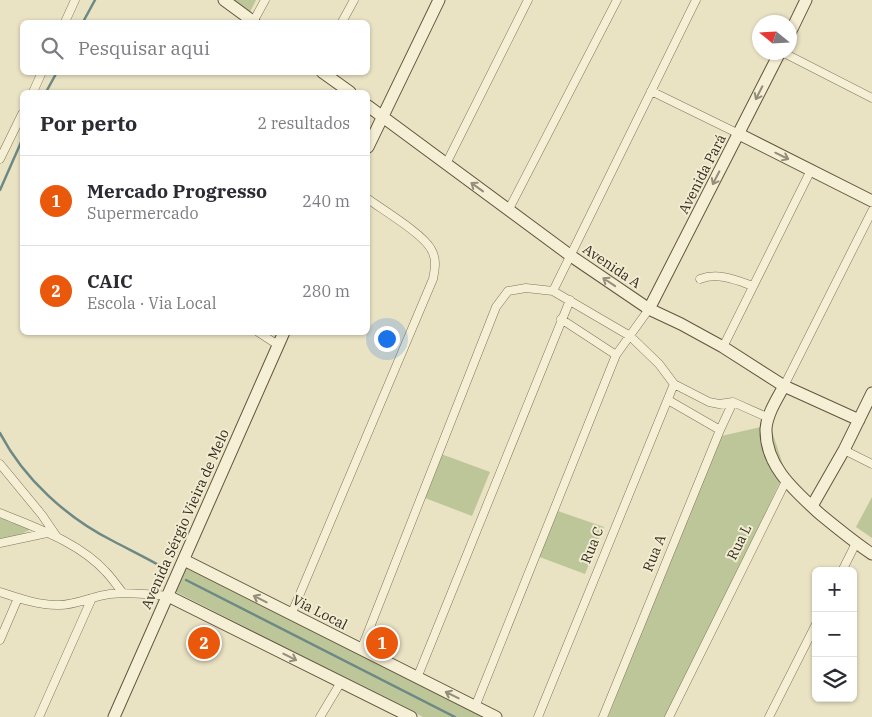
<!DOCTYPE html>
<html lang="pt">
<head>
<meta charset="utf-8">
<style>
	:root { --surface:#fff; --page:#f2f2f3; --text:#2b2b33; --muted:#7c7c81; --line:#e1e1e2; --accent:#ea580c }
	body { margin:0; font-family:"IBM Plex Serif",serif; background:var(--page); color:var(--text) }
	.controls { position:absolute; right:15px; bottom:15px; display:grid; overflow:hidden; border-radius:8px; box-shadow:0 1px 4px #0004 }
	.controls button { width:45px; height:45px; display:grid; place-items:center; padding:0; border:0; border-bottom:1px solid var(--line); background:var(--surface); color:var(--text); font:25px sans-serif }
	.compass { position:absolute; left:752px; top:15px; width:45px; height:45px; border-radius:50%; background:var(--surface); box-shadow:0 1px 4px #0004; rotate:288deg }
	.you { position:absolute; left:386px; top:338px; width:18px; height:18px; margin:-12px; border:4px solid #fff; border-radius:50%; background:#1a73e8; box-shadow:0 0 0 8px #1a73e833 }
	.badge { display:grid; place-items:center; width:32px; height:32px; border-radius:50%; background:var(--accent); color:#fff; font-size:16px; font-weight:700 }
	.pin { position:absolute; translate:-50% -50%; border:2px solid #fff; box-shadow:0 1px 5px #0006 }
	.list { margin:0; padding:0; list-style:none }
	h2 { display:flex; justify-content:space-between; align-items:center; height:65px; margin:0; padding:0 20px; font-size:21px }
	h2 small { font-size:16px; font-weight:400; color:var(--muted) }
	.list li { display:grid; grid-template-columns:32px 1fr auto; gap:15px; align-items:center; box-sizing:border-box; height:90px; padding:0 20px; border-top:1px solid var(--line) }
	.list b { display:block; font-size:19px; white-space:nowrap }
	.list p { margin:0; font-size:16px; white-space:nowrap; color:var(--muted) }
	.list em { font-size:16px; font-style:normal; color:var(--muted) }
	.icon { flex:none; width:28px; height:28px; fill:none; stroke:currentColor; stroke-width:2; stroke-linecap:round; stroke-linejoin:round }
	.map { position:relative; flex:none; width:872px; height:717px; overflow:hidden }
	.search { position:absolute; background:var(--surface); box-shadow:0 1px 4px #0004; left:20px; top:20px; width:350px; height:55px; display:flex; align-items:center; gap:12px; box-sizing:border-box; padding:0 18px; border-radius:8px; color:var(--muted); font-size:19px }
	.panel { position:absolute; background:var(--surface); box-shadow:0 1px 4px #0004; left:20px; top:90px; width:350px; height:245px; border-radius:8px }
	.map>svg:first-child { display:block }
	.green { fill:#bcc698 }
	.lines { fill:none; stroke-linecap:round; stroke-linejoin:round }
	.stream { stroke:#6d8985; stroke-width:2.5 }
	.street-casing { stroke:#82745c; stroke-width:9 }
	.secondary-casing { stroke:#63553f; stroke-width:13 }
	.street { stroke:#f5efd5; stroke-width:8 }
	.secondary { stroke:#f5efd5; stroke-width:11 }
	.oneway { stroke:#948d7a }
	.labels { text-anchor:middle; stroke-width:4; stroke-linejoin:round; paint-order:stroke }
	.street-label { font-size:14px; fill:#332b1e; stroke:#f1ecd2 }
</style>
</head>
<body>
<div class="map">
<svg width="872" height="717" viewBox="0 0 872 717">
	<rect width="100%" height="100%" fill="#e9e2c3"/>
	<path class="green" d="M233 0H256L250 12Z
		M770 425 785 471 684 685 666 717H608L717 437Z
		M441 454 490 472 472 516 425 498Z
		M872 497V538L856 527Z
		M555 510 604 527 585 574 537 556Z
		M0 517 31 529 0 546Z
		M189 567 480 714 481 717H423L182 595 176 592V588L185 568Z"/>
	<g class="lines">
		<path class="stream" d="M83 22 95 0
			M46 92 57 72
			M0 190 22 140
			M0 433C24 479 67 518 113 541 130 550 147 558 164 568
			M186 580 455 717"/>
		<defs>
			<path id="street" d="M65 22 75 0
				M253 22 265 0
				M342 22 354 0
				M782 52 872 98
				M651 91 739 134
				M33 92 42 72
				M0 159 22 114
				M446 164 528 0
				M509 209 617 0
				M700 279C718 272 736 280 753 286
				M553 291 696 0
				M561 319 616 355
				M258 332 278 345
				M723 347 811 170
				M784 386 872 211
				M668 400 720 430
				M844 450 872 464
				M0 464 42 515 57 537
				M0 513C36 528 79 542 106 572 112 578 117 586 123 593
				M0 543 47 533
				M842 571 856 543
				M0 592C18 598 38 605 57 605 75 606 92 596 110 594 129 592 149 594 168 596
				M291 615 433 279C435 269 437 259 431 249 423 234 383 210 368 199
				M0 640 18 598
				M361 650 496 307 508 291 526 288 553 291 630 336 659 364 674 384 709 402 719 404 733 402 769 418
				M417 678 570 300
				M475 707 616 355 649 309
				M39 717 92 598
				M320 717 341 682
				M538 717 674 384
				M603 717 720 430 733 402
				M669 717 786 481
				M769 717 816 624"/>
			<path id="secondary" d="M224 0 254 22
				M790 33 806 0
				M322 72 350 92
				M368 106 571 256 649 309 681 324 723 347 784 386 859 420
				M739 134 872 201
				M368 147 439 0
				M649 309 780 52
				M784 386C777 399 767 414 766 429 765 466 795 491 820 514 837 528 854 542 872 554
				M812 506 844 450 872 393
				M184 560 496 717
				M168 596 411 717
				M114 717 284 332"/>
		</defs>
		<use href="#street" class="street-casing"/>
		<use href="#secondary" class="secondary-casing"/>
		<use href="#street" class="street"/>
		<use href="#secondary" class="secondary"/>
	</g>
	<defs><path id="oneway-shaft" d="M-6 0H5M1.5-3L5.5 0L1.5 3" fill="none" stroke-width="1.6" stroke-linecap="round" stroke-linejoin="round" transform="scale(1.25)"/></defs>
	<g class="oneway">
		<use href="#oneway-shaft" transform="translate(759 93) rotate(117)"/>
		<use href="#oneway-shaft" transform="translate(782 156) rotate(26)"/>
		<use href="#oneway-shaft" transform="translate(716 178) rotate(117)"/>
		<use href="#oneway-shaft" transform="translate(477 187) rotate(-144)"/>
		<use href="#oneway-shaft" transform="translate(609 282) rotate(-146)"/>
		<use href="#oneway-shaft" transform="translate(260 599) rotate(-153)"/>
		<use href="#oneway-shaft" transform="translate(290 657) rotate(27)"/>
		<use href="#oneway-shaft" transform="translate(452 695) rotate(-154)"/>
	</g>
	<g class="labels">
		<g class="street-label">
			<text transform="translate(702 174) rotate(-63)" y="5">Avenida Pará</text>
			<text transform="translate(612 266) rotate(34)" y="5">Avenida A</text>
			<text transform="translate(185 519) rotate(-66)" y="5">Avenida Sérgio Vieira de Melo</text>
			<text transform="translate(739 542) rotate(-64)" y="5">Rua L</text>
			<text transform="translate(592 545) rotate(-68)" y="5">Rua C</text>
			<text transform="translate(654 553) rotate(-68)" y="5">Rua A</text>
			<text transform="translate(320 612) rotate(27)" y="5">Via Local</text>
		</g>
	</g>
</svg>
<div class="controls">
<button>+</button>
<button>−</button>
<button><svg class="icon" aria-label="layers" viewBox="0 0 24 24"><path d="M12 4l9 5-9 5-9-5zM3 14l9 5 9-5"/></svg></button>
</div>
<svg class="compass" viewBox="-18 -18 36 36"><path d="M0-13l5 13h-10z" fill="#e53935"/><path d="M0 13l5-13h-10z" fill="#7c7c81"/></svg>
<div class="you"></div>
<div class="pin badge" style="left:382px;top:643px">1</div>
<div class="pin badge" style="left:204px;top:643px">2</div>
<div class="search"><svg class="icon" aria-label="search" viewBox="0 0 24 24"><circle cx="10" cy="10" r="6"/><path d="M15 15l6 6"/></svg>Pesquisar aqui</div>
<section class="panel">
<h2>Por perto<small>2 resultados</small></h2>
<ul class="list">
<li><span class="badge">1</span><div><b>Mercado Progresso</b><p>Supermercado</p></div><em>240 m</em></li>
<li><span class="badge">2</span><div><b>CAIC</b><p>Escola · Via Local</p></div><em>280 m</em></li>
</ul>
</section>
</div>
</body>
</html>
